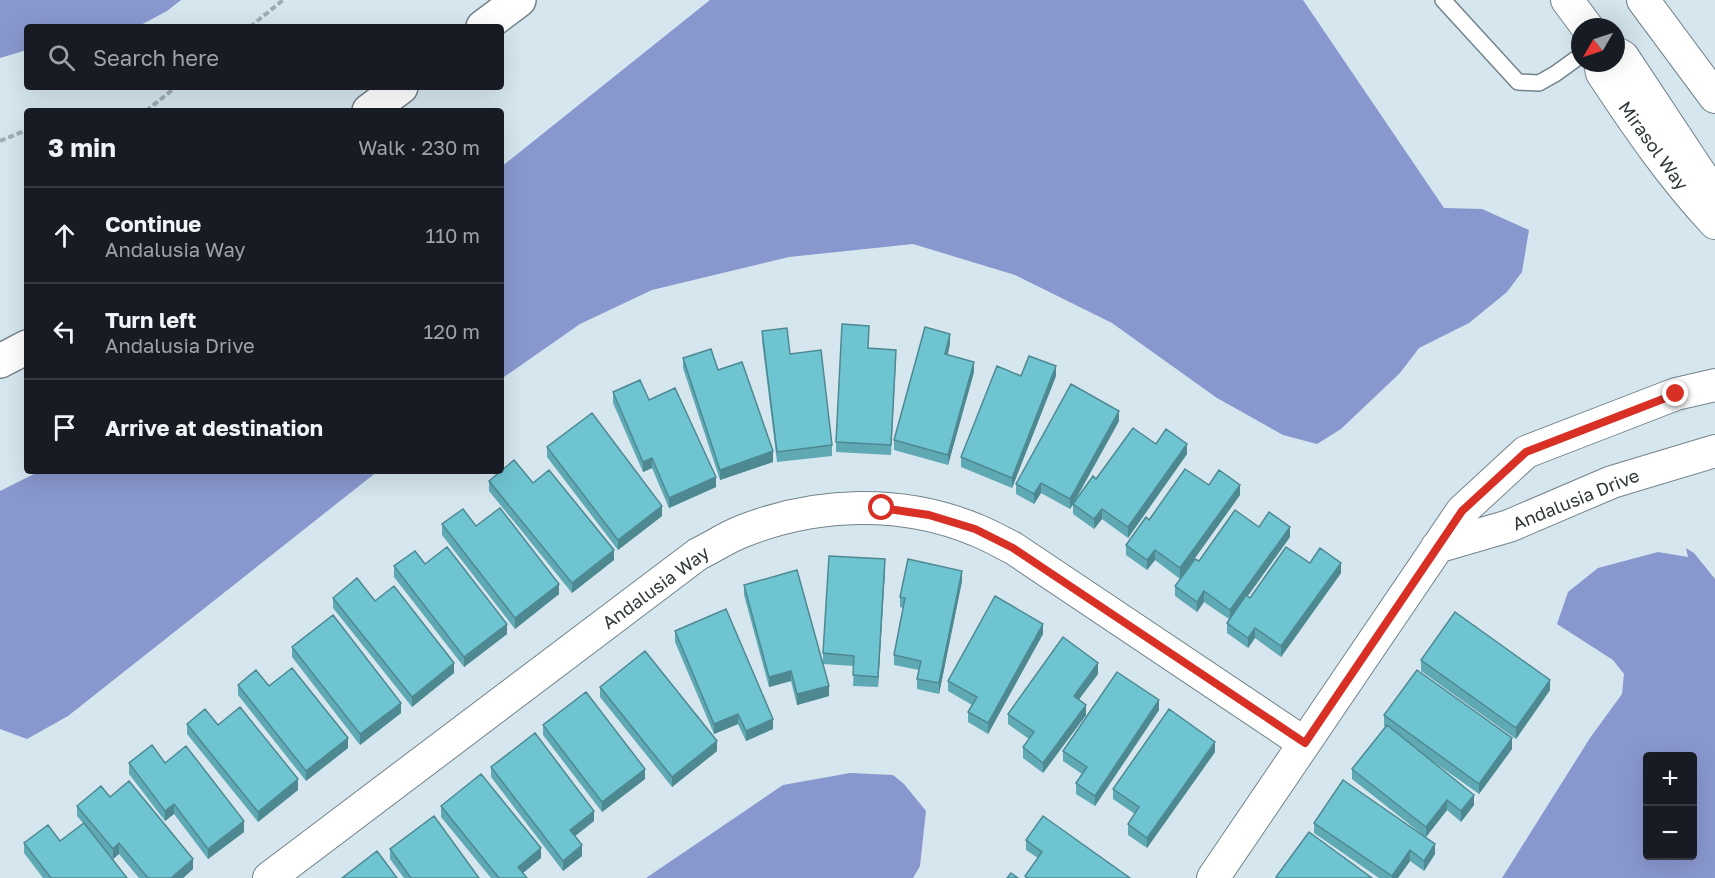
<!DOCTYPE html>
<html lang="en">
<head>
<meta charset="utf-8">
<style>
	:root { --surface:#171b24; --page:#242831; --text:#f1f3f6; --muted:#9ea1a6; --line:#363941 }
	body { margin:0; font-family:"Golos Text",sans-serif; background:var(--page); color:var(--text) }
	.controls { position:absolute; right:18px; bottom:18px; display:grid; overflow:hidden; border-radius:6px; box-shadow:0 6px 24px #0002 }
	.controls button { width:54px; height:54px; display:grid; place-items:center; padding:0; border:0; border-bottom:2px solid var(--line); background:var(--surface); color:var(--text); font:30px sans-serif }
	.compass { position:absolute; left:1571px; top:18px; width:54px; height:54px; border-radius:50%; background:var(--surface); box-shadow:0 6px 24px #0002; rotate:231deg }
	.stop { position:absolute; width:18px; height:18px; margin:-14px; border:4px solid #d93025; border-radius:50%; background:#fff }
	.stop.end { background:#d93025; border-color:#fff; box-shadow:0 2px 6px #0008 }
	.list { margin:0; padding:0; list-style:none }
	h2 { display:flex; justify-content:space-between; align-items:center; height:78px; margin:0; padding:0 24px; font-size:26px }
	h2 small { font-size:20px; font-weight:400; color:var(--muted) }
	.list li { display:grid; grid-template-columns:39px 1fr auto; gap:18px; align-items:center; box-sizing:border-box; height:96px; padding:0 24px; border-top:2px solid var(--line) }
	.list b { display:block; font-size:22px; white-space:nowrap }
	.list p { margin:0; font-size:20px; white-space:nowrap; color:var(--muted) }
	.list em { font-size:20px; font-style:normal; color:var(--muted) }
	.icon { flex:none; width:33px; height:33px; fill:none; stroke:currentColor; stroke-width:2; stroke-linecap:round; stroke-linejoin:round }
	.map { position:relative; flex:none; width:1715px; height:878px; overflow:hidden }
	.search { position:absolute; background:var(--surface); box-shadow:0 6px 24px #0002; left:24px; top:24px; width:480px; height:66px; display:flex; align-items:center; gap:15px; box-sizing:border-box; padding:0 21px; border-radius:6px; color:var(--muted); font-size:22px }
	.panel { position:absolute; background:var(--surface); box-shadow:0 6px 24px #0002; left:24px; top:108px; width:480px; height:366px; border-radius:6px }
	.map>svg:first-child { display:block }
	.water { fill:#8897ce; fill-rule:evenodd }
	.lines { fill:none; stroke-linecap:round; stroke-linejoin:round }
	.service-casing { stroke:#73838b; stroke-width:18 }
	.minor-casing { stroke:#73838b; stroke-width:34 }
	.tertiary-casing { stroke:#73838b; stroke-width:36 }
	.path { stroke:#9eacb3; stroke-width:4; stroke-dasharray:6 3; stroke-linecap:butt }
	.service { stroke:#fff; stroke-width:15 }
	.minor { stroke:#fff; stroke-width:32 }
	.tertiary { stroke:#fff; stroke-width:33 }
	.wall { fill:#5fa9b4 }
	.shaded-wall { fill:#4e8992 }
	.building { fill:#6fc4d1; stroke:#4e8992; stroke-width:1.5 }
	.route { stroke:#d93025; stroke-width:8 }
	.labels { text-anchor:middle; stroke-width:5; stroke-linejoin:round; paint-order:stroke }
	.street-label { font-size:18px; fill:#30373a; stroke:#fff }
</style>
</head>
<body>
<div class="map">
<svg width="1715" height="878" viewBox="0 0 1715 878">
	<rect width="100%" height="100%" fill="#d5e6ef"/>
	<path class="water" d="M0 0H181L167 11 137 27H27V50L0 58Z
		M710 0H1303L1444 208 1482 209 1529 230 1522 272 1507 292 1469 323 1419 348 1400 373 1341 429 1317 444 1283 435 1217 398 1112 323 1015 275 913 244 789 257 652 290 580 324 501 379V167Z
		M40 471H378L68 716 27 739 0 729V491Z
		M1686 548 1694 553 1715 579V878H1502L1590 738 1622 694 1624 674 1613 660 1557 624 1568 592 1598 568 1658 552 1688 557ZM1692 756V856H1648V756Z
		M850 773 893 775 904 784 926 811 920 866 913 878H646L783 785Z"/>
	<g class="lines">
		<defs>
			<path id="service" d="M1443 0 1518 82 1539 83 1555 74 1580 56"/>
			<path id="minor" d="M1567 0 1587 27
				M1643 0 1715 97
				M1616 53 1623 57 1715 196
				M1600 63 1602 73C1637 126 1672 177 1715 223
				M1437 547 1509 526 1612 482 1715 451
				M269 878 698 554C713 547 727 537 743 531 817 502 902 499 976 530 989 535 1001 542 1013 548L1304 743
				M1213 878 1462 511 1526 452 1676 394 1715 385"/>
			<path id="tertiary" d="M483 27 519 0
				M369 111 401 87
				M0 361 27 347"/>
		</defs>
		<use href="#service" class="service-casing"/>
		<use href="#minor" class="minor-casing"/>
		<use href="#tertiary" class="tertiary-casing"/>
		<path class="path" d="M250 27 283 0
			M146 111 176 87
			M0 141 27 130"/>
		<use href="#service" class="service"/>
		<use href="#minor" class="minor"/>
		<use href="#tertiary" class="tertiary"/>
	</g>
	<path class="wall" d="M762 331 790 354 832 445V456L777 462 762 341Z
		M869 336 868 349 896 360 891 455 836 452V442Z
		M950 344 948 354 974 372 948 465 894 450V440Z
		M683 358 718 370 773 462 720 480 683 368Z
		M1021 376H1056L1012 488 961 467V457Z
		M613 392 649 400 716 487 669 508 652 468 643 472 613 403Z
		M1119 421 1075 501 1096 479 1156 444 1187 454 1128 538 1102 519 1094 529 1073 514V505L1070 509 1041 493 1034 504 1016 494V484Z
		M547 447 662 516 618 550 547 457Z
		M489 481 533 483 614 560 572 593 489 491Z
		M1209 485 1240 495 1180 579 1155 560 1147 570 1126 555V545L1149 520Z
		M442 524 476 526 559 594 515 629 442 535Z
		M1259 527 1290 537 1248 596 1250 598 1310 563 1341 573 1281 657 1255 638 1248 648 1227 633V623L1229 619 1204 602 1197 612 1175 596V586L1199 561Z
		M425 564 507 634 464 667 394 577V566Z
		M885 569 878 687 853 686 854 666 823 664V653Z
		M962 581 939 694 917 689V679L919 670 894 665V655L903 608 900 607V597Z
		M744 585 829 696 797 705 791 681 769 687 744 595Z
		M333 598 375 601 454 673 412 707 333 608Z
		M675 631 773 729 746 741 738 724 714 734 675 642Z
		M1043 634 988 734 968 722V712L972 705 948 691V681Z
		M292 647 401 713 360 745 292 657Z
		M1421 660 1550 690 1516 739 1421 671Z
		M1098 674 1079 699 1086 715 1043 773 1023 758V747L1029 739 1008 724V714Z
		M238 685 269 686 348 748 306 781 238 695Z
		M600 687 717 751 672 787 600 697Z
		M1159 710 1095 806 1076 794V783L1082 774 1063 761V751Z
		M1384 715 1512 749 1479 794 1420 752 1474 805 1461 822 1447 810 1426 837 1435 854 1424 871 1410 861 1398 878H1379L1314 833V823L1423 835 1352 779V769L1386 727 1384 726Z
		M187 724 218 725 298 790 258 822 187 734Z
		M543 725 645 779 602 812 543 735Z
		M1215 752 1147 848 1128 835V824L1135 814 1113 799V789Z
		M129 763H165L244 832 208 859 174 814 165 821 129 774Z
		M491 767 594 821 575 836 582 856 563 871 491 777Z
		M110 797 193 869 183 878H139L119 854 113 859 127 878H43L24 853V843L60 841 83 823 77 816V806Z
		M441 806 541 858 523 873 527 878H491L441 817Z
		M1026 840 1130 878H1025V876L1038 858 1026 850Z
		M390 849 479 878H404L390 859Z"/>
	<path class="shaded-wall" d="M950 334V344L945 364V354Z
		M974 362V372L948 465V455Z
		M1056 366V376L1012 488V478Z
		M1119 411V421L1070 509V499Z
		M1187 444V454L1128 538V527Z
		M773 451V462L720 480V470Z
		M652 458V468L643 472V462Z
		M716 477V487L669 508V498Z
		M1041 483V493L1034 504V494Z
		M1240 485V495L1180 579V568Z
		M662 506V516L618 550V540Z
		M1102 509V519L1094 529V519Z
		M1290 527V537L1230 620V610Z
		M614 550V560L572 593V583Z
		M1155 550V560L1147 570V560Z
		M885 559V569L878 687V677Z
		M1341 563V573L1281 657V646Z
		M962 571V581L939 694V683Z
		M559 584V594L515 629V618Z
		M1204 591V602L1197 612V602Z
		M507 624V634L464 667V657Z
		M1043 624V634L988 734V723Z
		M1255 628V638L1248 648V638Z
		M454 663V673L412 707V697Z
		M1098 663V674L1074 706V696Z
		M791 671V681L769 687V677Z
		M1550 680V690L1516 739V728Z
		M829 686V696L797 705V694Z
		M1159 700V710L1095 806V796Z
		M401 703V713L360 745V734Z
		M1086 705V715L1043 773V763Z
		M738 714V724L714 734V724Z
		M773 719V729L746 741V731Z
		M348 738V748L306 781V771Z
		M1512 738V749L1479 794V784Z
		M717 741V751L672 787V777Z
		M1215 742V752L1147 848V838Z
		M645 769V779L602 812V802Z
		M298 779V790L258 822V812Z
		M1474 795V805L1461 822V811Z
		M1447 800V810L1426 837V827Z
		M174 804V814L165 821V811Z
		M594 811V821L570 840V830Z
		M244 821V832L208 859V849Z
		M119 843V854L113 859V849Z
		M1435 844V854L1424 871V861Z
		M582 845V856L563 871V861Z
		M541 848V858L518 877V867Z
		M1410 850V861L1398 878H1392V876Z
		M193 859V869L183 878H171Z"/>
	<path class="building" d="M842 324 869 326 868 348 896 350 891 445 836 442Z
		M925 327 950 334 945 354 974 362 948 455 894 440Z
		M787 328 790 354 821 350 832 445 777 452 762 331Z
		M711 349 718 370 742 362 773 451 720 470 683 358Z
		M1029 356 1056 366 1012 478 961 457 997 366 1021 376Z
		M640 380 649 400 675 388 716 477 669 498 652 458 643 462 613 392Z
		M1071 384 1119 411 1070 499 1041 483 1034 494 1016 484Z
		M592 413 662 506 618 540 547 447Z
		M1133 428 1156 444 1166 429 1187 444 1128 527 1102 509 1094 519 1073 504 1093 476 1096 479Z
		M514 460 533 483 549 470 614 550 572 583 489 481Z
		M1185 469 1209 485 1219 470 1240 485 1180 568 1155 550 1147 560 1126 545 1146 517 1149 520Z
		M500 508 559 584 515 618 442 524 463 509 476 526Z
		M1235 510 1259 527 1269 512 1290 527 1230 610 1204 591 1197 602 1175 586 1195 559 1199 561Z
		M447 547 507 624 464 657 394 566 415 551 425 564Z
		M1286 547 1310 563 1320 548 1341 563 1281 646 1255 628 1248 638 1227 623 1246 595 1250 598Z
		M829 556 885 559 878 677 853 675 854 656 823 653Z
		M908 559 962 571 939 683 917 679 921 661 894 655 905 598 900 597Z
		M797 570 829 686 797 694 791 671 769 677 744 585Z
		M357 578 375 601 394 586 454 663 412 697 333 598Z
		M995 596 1043 624 988 723 968 712 977 697 948 681Z
		M726 609 773 719 746 731 738 714 714 724 675 631Z
		M1455 612 1550 680 1516 728 1421 660Z
		M333 615 401 703 360 734 292 647Z
		M1063 637 1098 663 1074 696 1086 705 1043 763 1023 747 1034 732 1008 714Z
		M645 651 717 741 672 777 600 687Z
		M292 668 348 738 306 771 238 685 256 670 269 686Z
		M1417 670 1512 738 1479 784 1384 715Z
		M1117 672 1159 700 1095 796 1076 783 1087 767 1063 751Z
		M586 692 645 769 602 802 543 725Z
		M240 707 298 779 258 812 187 724 205 709 218 725Z
		M1169 709 1215 742 1147 838 1128 824 1139 807 1113 789Z
		M1387 725 1474 795 1461 811 1447 800 1426 827 1352 769Z
		M535 733 594 811 570 830 582 845 563 861 491 767Z
		M152 745 165 763 186 746 244 821 208 849 174 804 165 811 129 763Z
		M481 774 541 848 518 867 527 878H499L441 806Z
		M1343 780 1435 844 1424 861 1410 850 1392 876 1314 823Z
		M129 781 193 859 171 878H148L119 843 113 849 77 806 101 786 110 797Z
		M434 816 479 878H411L390 849Z
		M1043 816 1130 878H1028L1025 876 1042 852 1026 840Z
		M84 823 127 878H51L24 843 48 825 60 841Z
		M1309 832 1372 878H1278L1276 877Z
		M377 851 397 878H342Z
		M1011 873 1018 878H1007Z"/>
	<g class="lines">
		<path class="route" d="M882 508 929 515 975 529 1013 548 1305 743 1462 511 1526 452 1676 394"/>
	</g>
	<g class="labels">
		<g class="street-label">
			<text transform="translate(1653 146) rotate(54)" y="6">Mirasol Way</text>
			<text transform="translate(1576 500) rotate(-22)" y="6">Andalusia Drive</text>
			<text transform="translate(656 588) rotate(-36)" y="6">Andalusia Way</text>
		</g>
	</g>
</svg>
<div class="controls">
<button>+</button>
<button>−</button>
</div>
<svg class="compass" viewBox="-18 -18 36 36"><path d="M0-13l5 13h-10z" fill="#e53935"/><path d="M0 13l5-13h-10z" fill="#9ea1a6"/></svg>
<div class="stop" style="left:882px;top:508px"></div>
<div class="stop end" style="left:1676px;top:394px"></div>
<div class="search"><svg class="icon" aria-label="search" viewBox="0 0 24 24"><circle cx="10" cy="10" r="6"/><path d="M15 15l6 6"/></svg>Search here</div>
<section class="panel">
<h2>3 min<small>Walk · 230 m</small></h2>
<ul class="list">
<li><svg class="icon" aria-label="ahead" viewBox="0 0 24 24"><path d="M12 20V5M6 11l6-6 6 6"/></svg><div><b>Continue</b><p>Andalusia Way</p></div><em>110 m</em></li>
<li><svg class="icon" aria-label="left" viewBox="0 0 24 24"><path d="M17 20v-9H6M10 6l-5 5 5 5"/></svg><div><b>Turn left</b><p>Andalusia Drive</p></div><em>120 m</em></li>
<li><svg class="icon" aria-label="arrive" viewBox="0 0 24 24"><path d="M6 21V4h12l-3 4 3 4H6"/></svg><div><b>Arrive at destination</b></div></li>
</ul>
</section>
</div>
</body>
</html>
